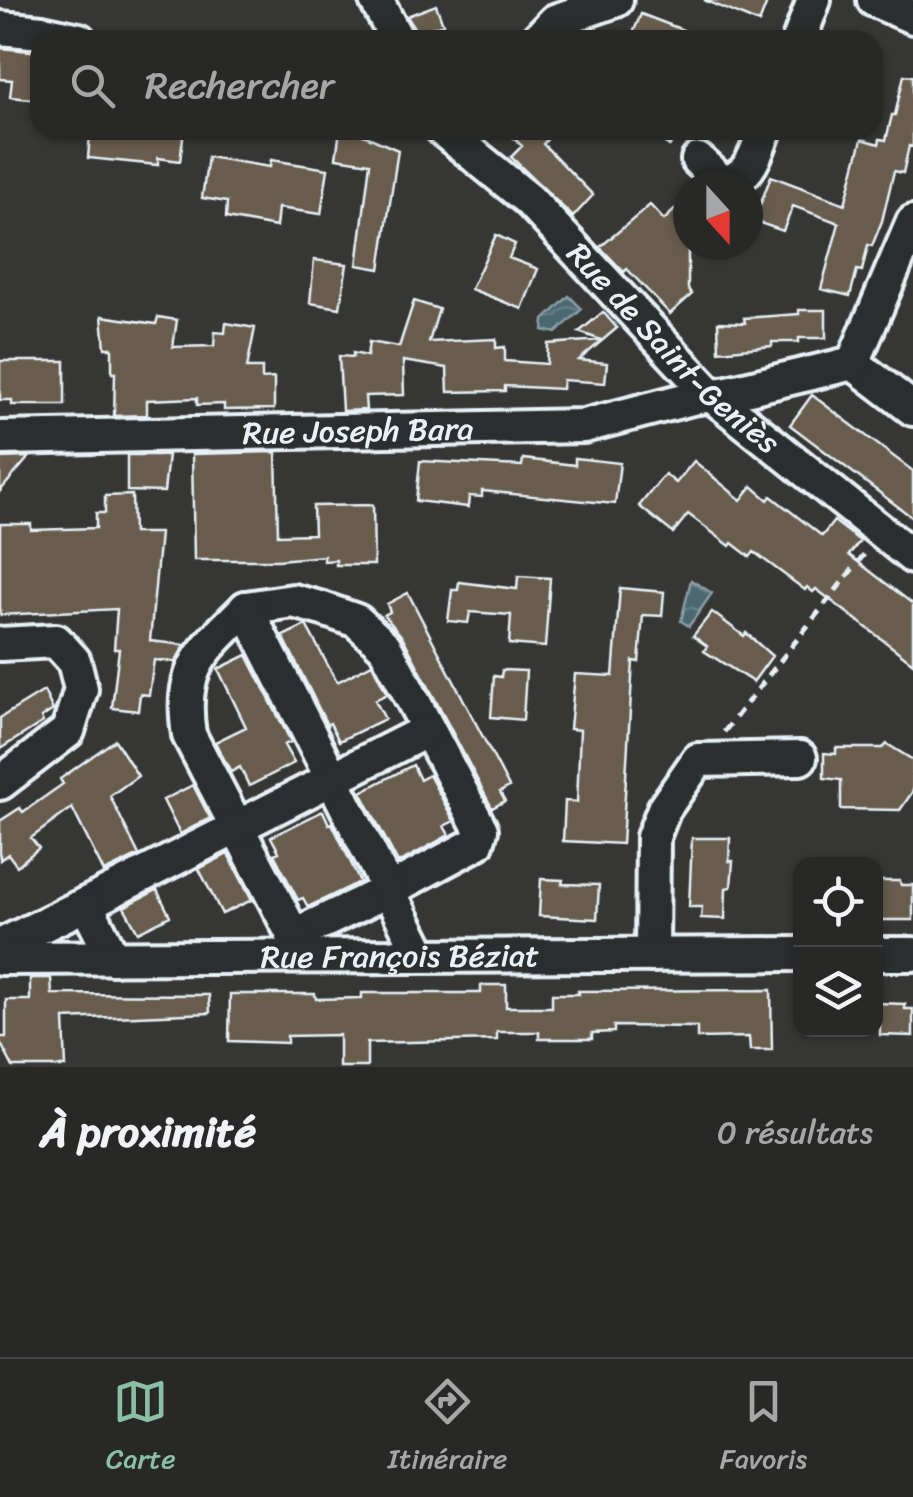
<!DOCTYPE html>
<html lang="fr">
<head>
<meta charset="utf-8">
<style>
	:root { --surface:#282927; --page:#343533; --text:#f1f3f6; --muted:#a5a6a7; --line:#444544; --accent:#8abfa5 }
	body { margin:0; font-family:Sriracha,sans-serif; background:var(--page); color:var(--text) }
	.controls { position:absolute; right:30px; bottom:30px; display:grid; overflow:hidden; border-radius:20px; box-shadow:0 2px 8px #0004 }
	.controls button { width:90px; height:90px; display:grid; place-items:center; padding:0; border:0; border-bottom:2px solid var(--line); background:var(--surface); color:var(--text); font:50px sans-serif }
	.compass { position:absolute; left:673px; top:170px; width:90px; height:90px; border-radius:50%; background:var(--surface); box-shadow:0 2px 8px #0004; rotate:159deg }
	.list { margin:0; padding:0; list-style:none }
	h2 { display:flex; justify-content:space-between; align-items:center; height:130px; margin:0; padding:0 40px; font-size:42px }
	h2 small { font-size:32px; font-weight:400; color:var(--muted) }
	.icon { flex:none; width:55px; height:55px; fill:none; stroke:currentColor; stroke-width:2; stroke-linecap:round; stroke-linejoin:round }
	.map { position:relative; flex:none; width:913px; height:1067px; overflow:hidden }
	.search { position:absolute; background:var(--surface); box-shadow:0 2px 8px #0004; left:30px; right:30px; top:30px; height:110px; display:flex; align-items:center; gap:25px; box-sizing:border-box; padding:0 35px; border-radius:30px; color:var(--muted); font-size:38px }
	.sheet { height:290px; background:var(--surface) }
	nav { display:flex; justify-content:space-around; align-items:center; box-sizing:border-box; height:140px; border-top:2px solid var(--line); background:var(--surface); font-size:28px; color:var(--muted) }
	nav a { display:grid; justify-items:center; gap:5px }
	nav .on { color:var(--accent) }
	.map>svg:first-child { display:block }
	.water { fill:url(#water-waves); stroke:#8a9ea6; stroke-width:2.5 }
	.building { fill:#675d4e; stroke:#e8f1f8; stroke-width:2.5 }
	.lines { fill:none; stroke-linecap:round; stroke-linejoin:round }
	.minor-casing { stroke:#e8f1f8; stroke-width:40 }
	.path { stroke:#e8f1f8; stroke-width:5; stroke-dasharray:10 8; stroke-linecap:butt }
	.minor { stroke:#2a2d2e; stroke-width:32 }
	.labels { text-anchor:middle; stroke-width:9; stroke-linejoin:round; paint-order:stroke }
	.street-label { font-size:32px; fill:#e8f1f8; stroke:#2a2d2e }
</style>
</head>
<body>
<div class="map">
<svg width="913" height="1067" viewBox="0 0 913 1067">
	<defs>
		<pattern id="water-waves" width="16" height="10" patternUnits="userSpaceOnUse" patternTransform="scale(2.5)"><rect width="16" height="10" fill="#4c6770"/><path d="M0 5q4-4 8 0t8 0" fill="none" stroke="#667d85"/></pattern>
	</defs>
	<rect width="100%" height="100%" fill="#363734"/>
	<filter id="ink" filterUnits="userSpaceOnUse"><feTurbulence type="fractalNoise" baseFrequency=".01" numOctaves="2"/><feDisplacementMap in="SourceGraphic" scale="20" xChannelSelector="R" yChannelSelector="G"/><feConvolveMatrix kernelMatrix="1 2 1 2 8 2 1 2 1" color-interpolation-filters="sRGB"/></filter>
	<g filter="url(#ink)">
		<path class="water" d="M569 296 582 309 556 333 543 330 544 320Z
			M691 580 712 593 689 626 681 621Z"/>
		<path class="building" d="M704 0H768L759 23Z
			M436 5 443 24 417 33 407 16Z
			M641 14 704 38 703 40H630Z
			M0 48 40 52V100L10 97 12 80 0 79Z
			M904 75 913 76V147L909 146 903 173 894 171 882 221 872 246 868 245 862 271 857 270 850 296 821 289 839 223 793 206 783 231 754 221 771 176 845 204 862 139 879 144 880 139 886 140 892 115H895Z
			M109 130H184L180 161 158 158V165L88 158 90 134 109 135Z
			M340 130H352L398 150 380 269 357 265 370 163 336 158Z
			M505 130H556L543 144 593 195 573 217 511 157 522 146Z
			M208 157 270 167 271 160 328 169 321 214 278 208 276 227 226 218 227 202 202 198Z
			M688 197V289L692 294 670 314 627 269 624 272 600 247 650 205 664 220Z
			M496 235 515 244 509 258 538 269 522 309 471 289Z
			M314 260 347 264 340 308 310 303Z
			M414 301 439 309 429 342 496 339V348L505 347V361L547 364 548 344 601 340 579 332 603 312 617 328 579 360 607 363 605 383 563 380 562 389 505 386V391L448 392 447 368 403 361 404 395 365 396 366 410 342 411 339 356 353 357V353L367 356 369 342 399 347Z
			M799 310H826V338H799V342H772V346L719 351 718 322 745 323 744 318 799 314Z
			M102 316 156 324 158 317 177 320 173 347 214 346 215 332 225 333 226 323 255 328 247 368H262V379L274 378V409L224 410V404L197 405V398L147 400V415L114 416 115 373H112V348H105Z
			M0 361H65V405H12V400H0Z
			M812 395 913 471V518L790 425Z
			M276 452 278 535 314 534 313 506 373 505 374 565H336V560L324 561V556L278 560H194L192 454Z
			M127 455H168L164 492 127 491Z
			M29 457 0 491V458Z
			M575 458 620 463 615 504 482 491V497L469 496 468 507 416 501 420 461 522 466 523 459 575 465Z
			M694 461 741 500 752 486 768 500 771 496 822 536 834 521 860 541 849 555 913 604V663L816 589 813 592 807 587 805 590 754 552 750 557 732 543 730 546 688 514 673 533 639 506 665 474 676 483Z
			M132 495 133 533H160L150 641 185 645 175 662 154 660 149 695 140 694 138 711 112 708 119 649H114L117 609 0 615V524H31V530L96 528V513H105V496Z
			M518 576 550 578 545 647 509 644 511 615 470 612 468 623 448 621 452 590H458L459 582 517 589Z
			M620 588 664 592 662 616 643 615 639 662 633 661 622 844 563 841 565 801 577 802 580 730 570 729 575 674 613 676Z
			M408 593 509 787 500 792 505 801 492 808 403 638 384 615 390 612 387 604Z
			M712 612 744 636 746 633 772 656 753 682 704 651 707 646 693 636Z
			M306 625 337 682 372 664 387 694 375 700 385 719 339 741 330 723 327 725 283 636Z
			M247 655 291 742 284 745 294 763 249 786 240 767 231 772 215 742 246 727 218 669Z
			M502 670 526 671 523 720 491 717 494 676 501 677Z
			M44 691 53 710 41 718 43 722 0 749V718Z
			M115 740 138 776 110 796 139 855 104 872 72 808 31 838 39 848 17 866 8 854 0 860V821L20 808 23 812 63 784 60 779Z
			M887 744 913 760V791L900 810 841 809V780L824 778V753L836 754V748H883Z
			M413 765 420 780 429 775 454 821 444 826 449 835 398 863 361 792Z
			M193 785 210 818 180 834 163 800Z
			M323 811 329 824 332 823 360 882 308 907 303 898 298 900 274 854 279 852 271 837Z
			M692 838H730L729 861H733L731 887 726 888 725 919 701 918 702 907H689Z
			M228 854 252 900 222 914 199 869Z
			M541 879 563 880 562 884 599 885 597 919 539 916Z
			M876 881H900L901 885H913V920H876Z
			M157 890 170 916 138 932 124 907Z
			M30 978H51L52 994 209 995 210 1013 64 1019 66 1067H13L0 1042V1037H6V1000H30Z
			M481 985H506V1007H552V994H579L578 991 771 990 772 1050H750L749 1037 697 1038V1027L614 1026V1032L592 1033V1039H539V1032H497V1040L367 1043V1067H339V1035L287 1036V1043L229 1041 230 994H315L316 999 362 998V993H481Z
			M876 1003 905 1004V1009H913V1036L880 1035V1024H876Z"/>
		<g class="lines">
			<defs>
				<g id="minor">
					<path d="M376 0 397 40"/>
					<path d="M874 0 913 17"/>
					<path d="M0 28 42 32 79 40"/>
					<path d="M537 40 555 21 616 0"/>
					<path d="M799 40 814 0"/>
					<path id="s1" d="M443 130 529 200 710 394 913 557"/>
					<path d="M698 160 723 183C751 177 755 155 765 130"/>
					<path d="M853 363 913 409"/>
					<path id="s2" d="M0 438 584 426 692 398 728 393 853 363 913 222"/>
					<path d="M246 608 293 601 323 609 357 621 385 647 481 830 477 843 389 890 293 936"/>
					<path d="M246 608C201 653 179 667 189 735L303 954"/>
					<path d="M246 608 421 955"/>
					<path d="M0 644 56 641 74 661 81 689 68 731 0 783"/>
					<path d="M86 904 428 730"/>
					<path d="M0 946 86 904 113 958"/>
					<path d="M876 954H913"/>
					<path d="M652 955 653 837 664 809 698 760 800 758"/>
					<path id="s3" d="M0 958 800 954"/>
				</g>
			</defs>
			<use href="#minor" class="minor-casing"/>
			<path class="path" d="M648 130 673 147
				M724 732 866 552"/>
			<use href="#minor" class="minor"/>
		</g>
	</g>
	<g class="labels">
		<g class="street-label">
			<text dy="11" stroke="none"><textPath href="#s1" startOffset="318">Rue de Saint-Geniès</textPath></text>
			<text dy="11" stroke="none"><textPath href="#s2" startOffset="358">Rue Joseph Bara</textPath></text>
			<text dy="11" stroke="none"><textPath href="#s3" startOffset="400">Rue François Béziat</textPath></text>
		</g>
	</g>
</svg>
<div class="controls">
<button><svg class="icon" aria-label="locate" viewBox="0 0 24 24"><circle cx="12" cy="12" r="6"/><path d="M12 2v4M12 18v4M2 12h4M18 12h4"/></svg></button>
<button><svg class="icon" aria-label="layers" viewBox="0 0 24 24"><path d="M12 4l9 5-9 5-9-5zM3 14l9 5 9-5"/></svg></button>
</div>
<svg class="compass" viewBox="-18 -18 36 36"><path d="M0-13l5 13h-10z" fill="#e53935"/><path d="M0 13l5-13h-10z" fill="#a5a6a7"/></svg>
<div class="search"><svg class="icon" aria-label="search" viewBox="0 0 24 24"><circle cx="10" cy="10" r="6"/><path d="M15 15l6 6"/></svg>Rechercher</div>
</div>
<section class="sheet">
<h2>À proximité<small>0 résultats</small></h2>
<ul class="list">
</ul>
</section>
<nav>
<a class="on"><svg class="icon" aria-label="map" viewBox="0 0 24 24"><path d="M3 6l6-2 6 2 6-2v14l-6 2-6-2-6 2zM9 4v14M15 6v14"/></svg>Carte</a>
<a><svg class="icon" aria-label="directions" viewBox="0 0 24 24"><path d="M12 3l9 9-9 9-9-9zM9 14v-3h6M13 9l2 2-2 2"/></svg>Itinéraire</a>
<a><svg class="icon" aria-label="saved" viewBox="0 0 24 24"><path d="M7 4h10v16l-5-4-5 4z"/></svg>Favoris</a>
</nav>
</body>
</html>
